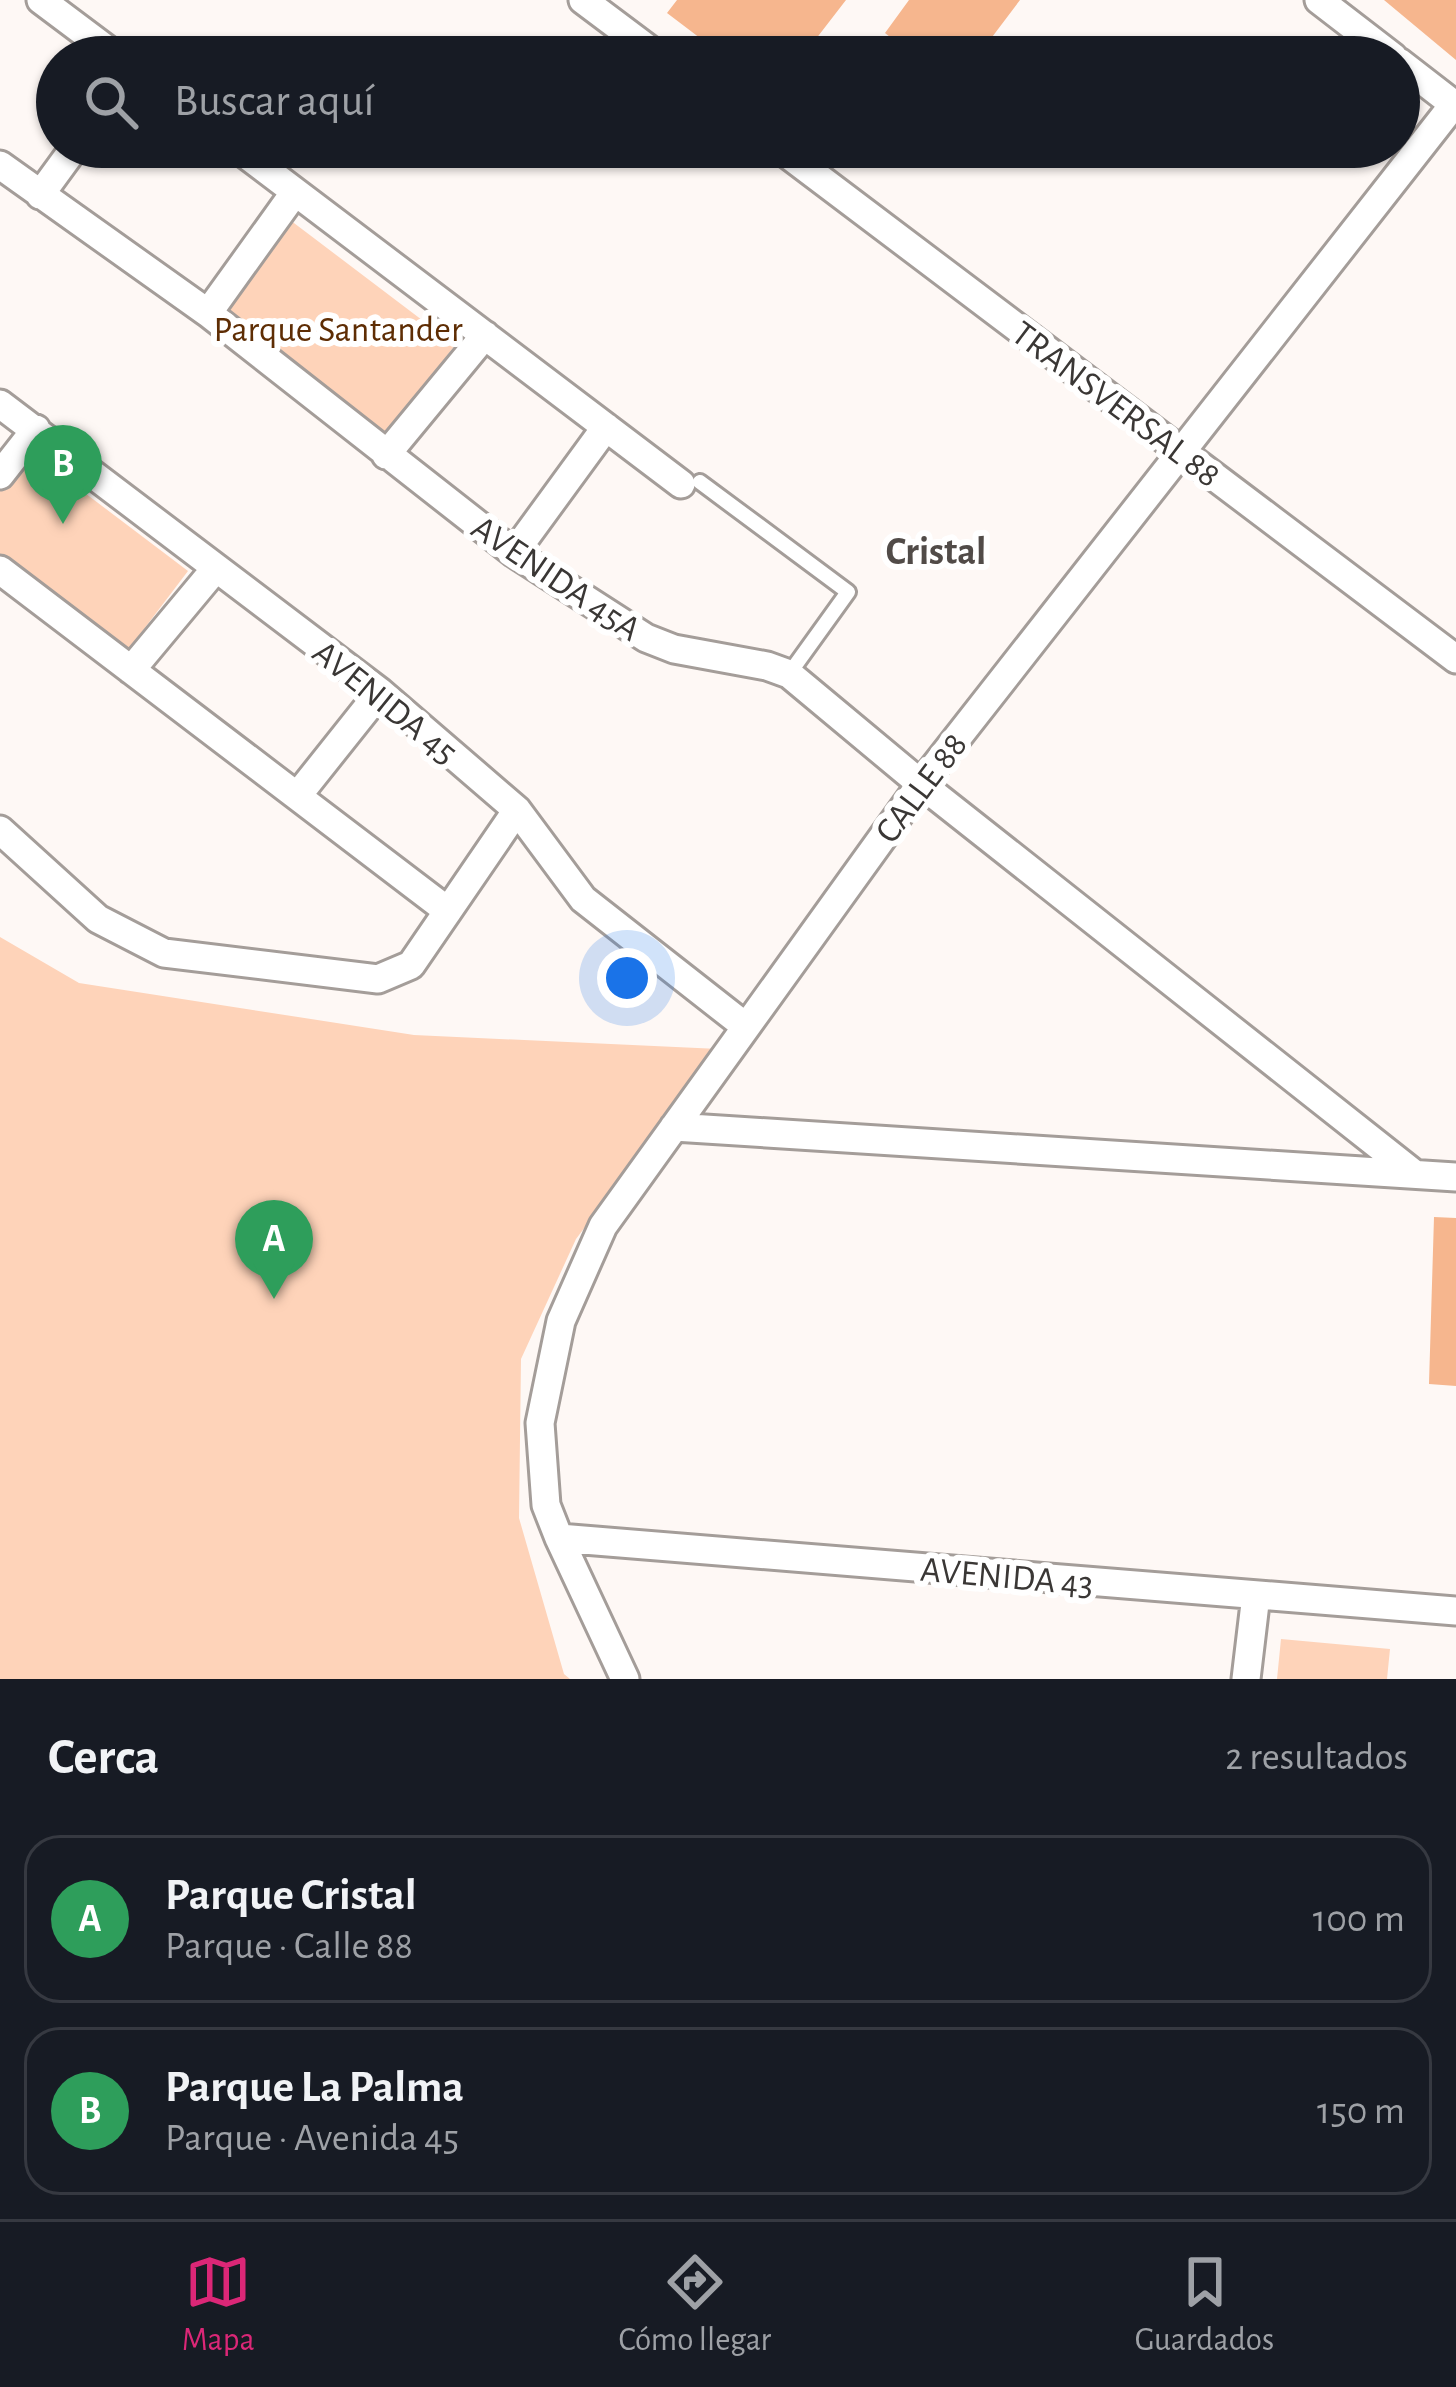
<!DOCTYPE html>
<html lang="es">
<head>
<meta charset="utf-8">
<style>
	:root { --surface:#171b24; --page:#242831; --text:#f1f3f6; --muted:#9ea1a6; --line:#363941; --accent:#db2777 }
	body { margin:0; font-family:"Alegreya Sans",sans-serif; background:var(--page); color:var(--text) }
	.you { position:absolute; left:627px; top:978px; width:42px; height:42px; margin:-30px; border:9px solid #fff; border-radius:50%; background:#1a73e8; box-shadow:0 0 0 18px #1a73e833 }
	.badge { display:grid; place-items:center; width:78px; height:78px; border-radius:50%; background:var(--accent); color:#fff; font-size:39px; font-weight:700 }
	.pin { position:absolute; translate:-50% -99px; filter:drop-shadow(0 3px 6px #0008) }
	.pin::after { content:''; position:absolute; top:63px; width:42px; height:36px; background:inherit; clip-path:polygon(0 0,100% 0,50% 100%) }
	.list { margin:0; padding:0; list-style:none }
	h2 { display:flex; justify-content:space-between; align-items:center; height:156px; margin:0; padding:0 48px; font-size:51px }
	h2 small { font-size:39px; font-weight:400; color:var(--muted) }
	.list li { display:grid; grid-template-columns:78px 1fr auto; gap:36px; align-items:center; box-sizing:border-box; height:168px; margin:0 24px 24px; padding:0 24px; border:3px solid var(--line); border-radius:36px }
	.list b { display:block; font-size:45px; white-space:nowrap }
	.list p { margin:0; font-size:39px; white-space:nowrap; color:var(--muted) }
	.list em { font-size:39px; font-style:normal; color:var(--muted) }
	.icon { flex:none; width:66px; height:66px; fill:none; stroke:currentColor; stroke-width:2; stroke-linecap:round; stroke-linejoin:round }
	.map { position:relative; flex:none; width:1456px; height:1679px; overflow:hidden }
	.search { position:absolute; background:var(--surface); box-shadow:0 3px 9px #0004; left:36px; right:36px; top:36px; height:132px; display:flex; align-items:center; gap:30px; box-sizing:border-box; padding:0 42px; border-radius:66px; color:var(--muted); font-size:45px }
	.sheet { height:540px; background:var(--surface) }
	nav { display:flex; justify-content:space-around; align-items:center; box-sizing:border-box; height:168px; border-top:3px solid var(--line); background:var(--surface); font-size:33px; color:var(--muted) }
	nav a { display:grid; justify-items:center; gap:6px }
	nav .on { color:var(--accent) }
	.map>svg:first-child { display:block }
	.green { fill:#fed3b9 }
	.building { fill:#f6b68e }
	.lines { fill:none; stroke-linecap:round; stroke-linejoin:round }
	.service-casing { stroke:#a49d99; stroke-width:20 }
	.minor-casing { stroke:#a49d99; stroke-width:33 }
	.service { stroke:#fff; stroke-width:14 }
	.minor { stroke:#fff; stroke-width:27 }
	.labels { text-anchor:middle; stroke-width:12; stroke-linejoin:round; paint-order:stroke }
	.park-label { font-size:36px; fill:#5e2d04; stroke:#fff }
	.street-label { font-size:36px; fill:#3a3735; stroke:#fff }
	.neighbourhood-label { font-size:39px; font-weight:bold; fill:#514b48; stroke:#fff }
</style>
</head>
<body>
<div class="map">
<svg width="1456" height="1679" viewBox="0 0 1456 1679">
	<rect width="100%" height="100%" fill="#fef8f5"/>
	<path class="green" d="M290 220 455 345 386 436 221 311Z
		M32 453 188 571 128 650 0 557V491Z
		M0 937 79 983 414 1035 719 1049 576 1239 521 1359 519 1518 564 1674 570 1679H0Z
		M1281 1639 1390 1649 1387 1679H1277Z"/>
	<path class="building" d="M677 0H846L802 57H725L667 13Z
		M909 0H1020L977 57H915L885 33Z
		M1384 0H1456V60Z
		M1434 1217 1456 1218V1386L1429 1384Z"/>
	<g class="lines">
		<defs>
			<path id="service" d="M700 482 848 592 789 674"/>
			<path id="minor" d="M41 0 117 57
				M583 0 659 57
				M1319 0 1393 57
				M1399 62 1456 106
				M236 147 681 484
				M778 147 1456 659
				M0 165 208 313 514 553 646 638 674 649 767 666 789 674 921 784 1412 1172
				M40 195 75 147
				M208 313 295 192
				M0 404 380 692 517 810 583 899 745 1026
				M386 455 485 335
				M0 475 36 429
				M514 553 606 427
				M0 570 448 911
				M131 670 216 568
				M298 795 380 692
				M0 830 98 919 164 953 378 979 411 965 517 810
				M674 1127 1456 1177
				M559 1538 1456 1611
				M625 1679 559 1538 546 1505 540 1423 561 1321 603 1226 921 784 1454 104
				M1246 1679 1256 1595"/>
		</defs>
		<use href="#service" class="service-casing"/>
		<use href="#minor" class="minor-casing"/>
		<use href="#service" class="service"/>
		<use href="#minor" class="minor"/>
	</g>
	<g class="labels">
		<g class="park-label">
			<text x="338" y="341">Parque Santander</text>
		</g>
		<g class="street-label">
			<text transform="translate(1117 403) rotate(37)" y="13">TRANSVERSAL 88</text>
			<text transform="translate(557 577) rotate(34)" y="13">AVENIDA 45A</text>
			<text transform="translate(386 701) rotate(39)" y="13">AVENIDA 45</text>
			<text transform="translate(920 787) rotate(-53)" y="13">CALLE 88</text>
			<text transform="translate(1007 1575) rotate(5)" y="13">AVENIDA 43</text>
		</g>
		<g class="neighbourhood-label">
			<text x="936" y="564">Cristal</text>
		</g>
	</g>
</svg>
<div class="you"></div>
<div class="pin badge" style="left:274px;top:1299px;background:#2e9e5b">A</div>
<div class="pin badge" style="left:63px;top:524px;background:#2e9e5b">B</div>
<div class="search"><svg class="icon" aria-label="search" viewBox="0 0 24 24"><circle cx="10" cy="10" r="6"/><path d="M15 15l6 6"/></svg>Buscar aquí</div>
</div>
<section class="sheet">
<h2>Cerca<small>2 resultados</small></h2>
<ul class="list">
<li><span class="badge" style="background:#2e9e5b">A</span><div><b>Parque Cristal</b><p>Parque · Calle 88</p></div><em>100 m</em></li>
<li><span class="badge" style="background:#2e9e5b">B</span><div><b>Parque La Palma</b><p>Parque · Avenida 45</p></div><em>150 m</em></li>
</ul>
</section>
<nav>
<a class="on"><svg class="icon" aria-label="map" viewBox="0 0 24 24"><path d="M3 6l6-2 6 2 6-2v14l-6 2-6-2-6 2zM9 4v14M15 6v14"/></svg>Mapa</a>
<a><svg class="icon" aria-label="directions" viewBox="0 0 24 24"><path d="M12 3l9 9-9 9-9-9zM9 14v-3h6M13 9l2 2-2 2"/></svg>Cómo llegar</a>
<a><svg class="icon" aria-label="saved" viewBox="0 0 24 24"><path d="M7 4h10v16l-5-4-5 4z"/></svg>Guardados</a>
</nav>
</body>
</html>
